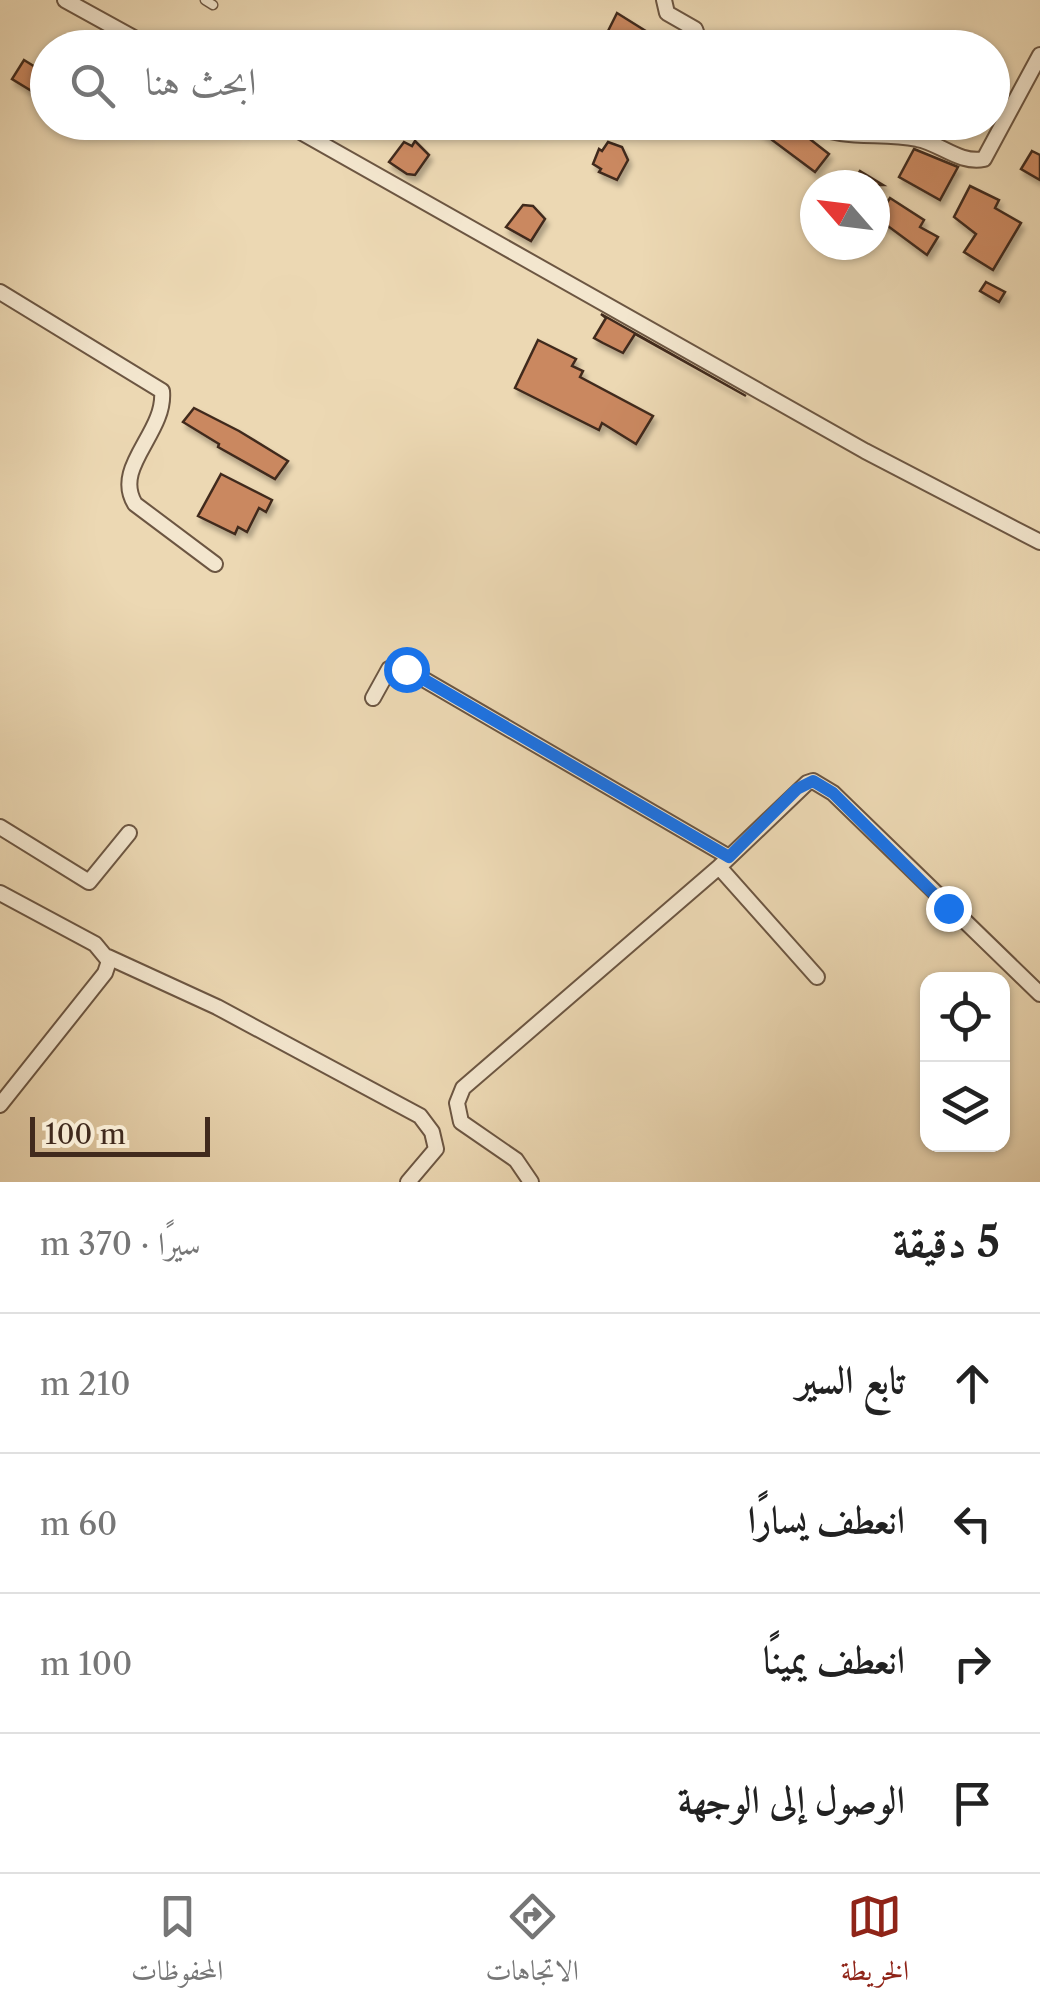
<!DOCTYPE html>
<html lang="ar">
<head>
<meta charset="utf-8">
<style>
	:root { --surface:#fff; --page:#f2f2f2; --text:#222; --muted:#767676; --line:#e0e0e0; --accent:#8f2418 }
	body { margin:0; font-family:"Libre Caslon Text",Amiri,serif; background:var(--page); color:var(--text); direction:rtl }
	.controls { position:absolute; right:30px; bottom:30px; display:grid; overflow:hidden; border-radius:20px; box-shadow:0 2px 8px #0004 }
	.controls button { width:90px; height:90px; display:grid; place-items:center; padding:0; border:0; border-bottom:2px solid var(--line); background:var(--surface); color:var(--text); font:50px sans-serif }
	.compass { position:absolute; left:800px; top:170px; width:90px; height:90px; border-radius:50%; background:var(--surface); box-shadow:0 2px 8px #0004; rotate:298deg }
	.scale { position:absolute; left:30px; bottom:25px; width:180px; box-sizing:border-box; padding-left:10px; border:5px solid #412a1d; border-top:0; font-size:28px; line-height:35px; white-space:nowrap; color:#412a1d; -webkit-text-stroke:8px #f3e6ce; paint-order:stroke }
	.stop { position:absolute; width:30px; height:30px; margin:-22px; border:8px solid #1a73e8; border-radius:50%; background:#fff }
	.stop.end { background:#1a73e8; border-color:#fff; box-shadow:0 2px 10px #0008 }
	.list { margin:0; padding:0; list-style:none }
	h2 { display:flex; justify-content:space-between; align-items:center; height:130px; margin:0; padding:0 40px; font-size:42px }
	h2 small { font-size:32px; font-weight:400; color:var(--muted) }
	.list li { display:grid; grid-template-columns:65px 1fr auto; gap:30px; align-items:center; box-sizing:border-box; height:140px; padding:0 40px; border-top:2px solid var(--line) }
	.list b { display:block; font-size:38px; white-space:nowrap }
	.list em { font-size:32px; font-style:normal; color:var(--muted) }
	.icon { flex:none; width:55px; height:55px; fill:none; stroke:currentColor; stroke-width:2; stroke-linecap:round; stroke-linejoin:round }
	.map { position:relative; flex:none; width:1040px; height:1182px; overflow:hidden; direction:ltr }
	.search { position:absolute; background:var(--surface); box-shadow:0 2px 8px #0004; left:30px; right:30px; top:30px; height:110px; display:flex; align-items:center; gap:25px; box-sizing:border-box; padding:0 35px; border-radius:55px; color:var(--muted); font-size:38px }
	.sheet { height:690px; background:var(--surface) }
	nav { display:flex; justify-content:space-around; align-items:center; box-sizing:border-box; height:140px; border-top:2px solid var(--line); background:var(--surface); font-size:28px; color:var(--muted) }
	nav a { display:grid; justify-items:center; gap:5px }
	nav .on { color:var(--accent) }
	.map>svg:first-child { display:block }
	.building { fill:#ca8860; stroke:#412a1d; stroke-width:2.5; filter:url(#shadow) }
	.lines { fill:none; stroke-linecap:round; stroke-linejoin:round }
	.service-casing { stroke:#6c5642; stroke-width:11 }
	.minor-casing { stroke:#6c5642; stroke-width:18 }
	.service { stroke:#f3e6ce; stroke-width:8 }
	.minor { stroke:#f3e6ce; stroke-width:14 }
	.route { stroke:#1a73e8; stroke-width:12 }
</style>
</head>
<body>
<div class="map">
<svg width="1040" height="1182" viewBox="0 0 1040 1182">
	<defs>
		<filter id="shadow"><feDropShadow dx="3" dy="5.5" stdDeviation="2.5" flood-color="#0004"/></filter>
	</defs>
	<rect width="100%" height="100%" fill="#ecd8b3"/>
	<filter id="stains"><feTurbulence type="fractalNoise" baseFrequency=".002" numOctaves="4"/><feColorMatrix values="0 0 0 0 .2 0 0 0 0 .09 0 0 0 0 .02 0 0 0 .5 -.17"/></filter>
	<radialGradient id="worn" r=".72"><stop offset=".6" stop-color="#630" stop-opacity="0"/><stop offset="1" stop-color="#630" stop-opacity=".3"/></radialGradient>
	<path class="building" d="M617 13 673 48H609L602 43Z
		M24 60 48 75V101L12 79Z
		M748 122H788L829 154 815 172Z
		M415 141 429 155 415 175 407 174 389 162 404 142 412 146Z
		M608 142 622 147 628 160 617 180 599 172 601 169 593 164 599 149 602 151Z
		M914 149 958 167 940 200 899 177Z
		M1032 151 1040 155V180L1021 169Z
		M860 171 883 185H851Z
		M970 186 999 200 995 208 1021 223 993 270 964 252 976 234 954 217Z
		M890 198 924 220 920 227 938 237 927 255 877 218Z
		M523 205 533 206 545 219 531 241 506 227Z
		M986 282 1005 292 999 302 980 291Z
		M601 314 746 396 635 334 623 353 603 343 594 338 606 318Z
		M538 340 576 359 572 366 583 371 580 377 653 416 636 444 602 423 599 430 515 388Z
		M194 408 239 431 288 461 275 479 218 447 219 444 183 422Z
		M221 474 272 500 266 512 259 508 247 532 238 527 235 534 198 516Z"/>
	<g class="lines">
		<defs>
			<path id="service" d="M205 0 213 5"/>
			<path id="minor" d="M65 0 152 48
				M664 0 667 13 695 29 702 48
				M283 122 865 451 1040 542
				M808 122C843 142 879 131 917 139 940 143 959 164 984 159L1040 55
				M0 292 162 391C166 433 112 467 135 504L215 564
				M373 698 389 669H406L729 857
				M0 827 89 882 129 833
				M719 867 817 977
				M0 893 95 944 109 961 105 973 0 1105
				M108 957 217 1007 420 1116 432 1132 436 1149 408 1182
				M531 1182 516 1160 461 1122 457 1103 463 1088 719 867 807 783 813 781 833 793 1040 994"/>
		</defs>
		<use href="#service" class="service-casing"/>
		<use href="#minor" class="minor-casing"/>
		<use href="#service" class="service"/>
		<use href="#minor" class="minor"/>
	</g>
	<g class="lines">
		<path class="route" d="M406 669 729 857 797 789 813 781 833 793 948 908"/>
	</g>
	<rect width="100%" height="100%" filter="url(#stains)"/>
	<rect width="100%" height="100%" fill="url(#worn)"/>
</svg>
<div class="controls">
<button><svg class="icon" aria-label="locate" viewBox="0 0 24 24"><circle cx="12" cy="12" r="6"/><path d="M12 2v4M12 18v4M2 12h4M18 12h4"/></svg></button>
<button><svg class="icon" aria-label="layers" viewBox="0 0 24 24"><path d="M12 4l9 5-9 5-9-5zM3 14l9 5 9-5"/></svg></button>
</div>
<svg class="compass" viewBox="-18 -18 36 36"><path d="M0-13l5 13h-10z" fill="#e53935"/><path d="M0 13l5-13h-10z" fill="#767676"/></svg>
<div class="scale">100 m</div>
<div class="stop" style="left:406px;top:669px"></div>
<div class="stop end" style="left:948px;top:908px"></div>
<div class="search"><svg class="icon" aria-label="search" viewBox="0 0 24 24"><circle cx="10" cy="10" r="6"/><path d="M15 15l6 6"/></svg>ابحث هنا</div>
</div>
<section class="sheet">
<h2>5 دقيقة<small>سيرًا · 370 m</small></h2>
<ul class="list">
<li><svg class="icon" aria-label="ahead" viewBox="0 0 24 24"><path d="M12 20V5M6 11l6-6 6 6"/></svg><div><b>تابع السير</b></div><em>210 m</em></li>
<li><svg class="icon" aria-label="left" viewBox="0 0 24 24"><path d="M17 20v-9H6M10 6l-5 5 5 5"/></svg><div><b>انعطف يسارًا</b></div><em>60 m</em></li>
<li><svg class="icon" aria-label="right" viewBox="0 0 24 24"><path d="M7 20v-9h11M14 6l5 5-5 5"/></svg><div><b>انعطف يمينًا</b></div><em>100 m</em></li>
<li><svg class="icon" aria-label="arrive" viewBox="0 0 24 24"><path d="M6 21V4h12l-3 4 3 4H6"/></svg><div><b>الوصول إلى الوجهة</b></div></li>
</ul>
</section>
<nav>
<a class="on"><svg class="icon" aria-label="map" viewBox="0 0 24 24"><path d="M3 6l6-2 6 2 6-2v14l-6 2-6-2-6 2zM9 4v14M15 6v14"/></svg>الخريطة</a>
<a><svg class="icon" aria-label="directions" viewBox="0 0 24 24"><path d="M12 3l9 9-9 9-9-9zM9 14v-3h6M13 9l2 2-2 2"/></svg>الاتجاهات</a>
<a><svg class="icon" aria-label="saved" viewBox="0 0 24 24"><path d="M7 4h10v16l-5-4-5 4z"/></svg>المحفوظات</a>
</nav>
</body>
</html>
